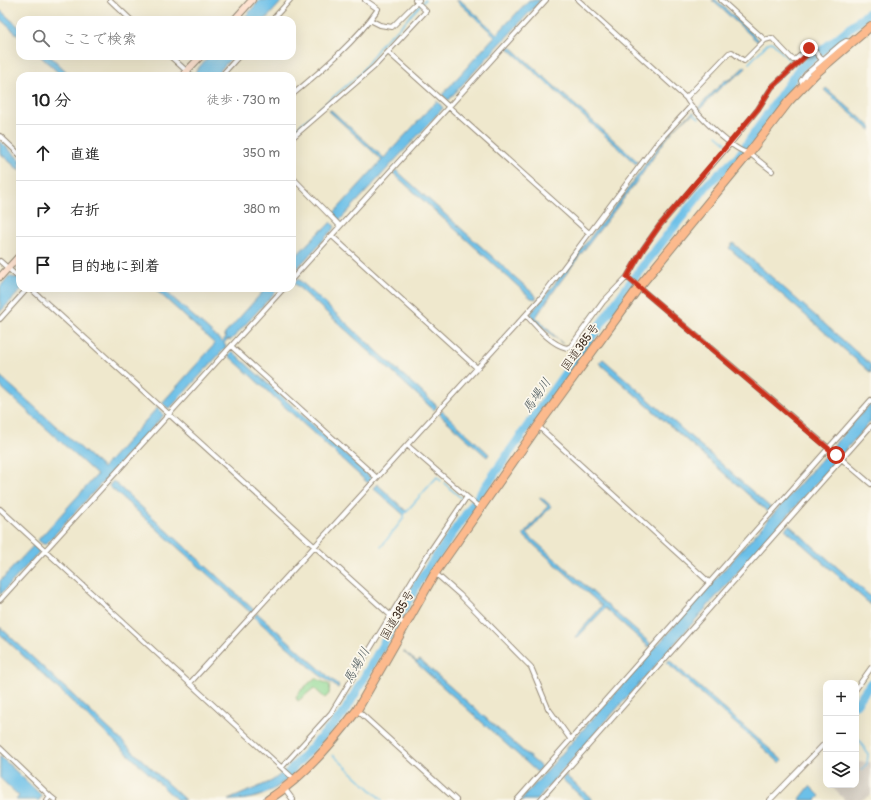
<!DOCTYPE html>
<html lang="ja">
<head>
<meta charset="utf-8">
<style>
	:root { --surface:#fff; --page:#f2f2f2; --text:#222; --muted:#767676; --line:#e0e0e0 }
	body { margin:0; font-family:Pangolin,"Klee One",sans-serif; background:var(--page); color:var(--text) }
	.controls { position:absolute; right:12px; bottom:12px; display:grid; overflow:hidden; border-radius:8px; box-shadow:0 4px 16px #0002 }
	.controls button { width:36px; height:36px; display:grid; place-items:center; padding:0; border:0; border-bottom:1px solid var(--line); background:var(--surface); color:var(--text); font:20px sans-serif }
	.stop { position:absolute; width:12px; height:12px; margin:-9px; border:3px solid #c8321e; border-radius:50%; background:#fff }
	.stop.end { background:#c8321e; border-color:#fff; box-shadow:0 1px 4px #0008 }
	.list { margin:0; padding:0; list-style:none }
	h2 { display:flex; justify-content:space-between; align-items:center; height:52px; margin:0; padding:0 16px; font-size:17px }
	h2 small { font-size:13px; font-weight:400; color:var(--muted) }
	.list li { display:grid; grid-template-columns:26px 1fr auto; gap:12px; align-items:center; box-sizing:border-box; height:56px; padding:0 16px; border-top:1px solid var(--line) }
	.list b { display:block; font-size:15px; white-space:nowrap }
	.list em { font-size:13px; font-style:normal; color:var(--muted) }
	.icon { flex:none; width:22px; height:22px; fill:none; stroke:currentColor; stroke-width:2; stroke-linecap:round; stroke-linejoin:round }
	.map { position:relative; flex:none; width:871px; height:800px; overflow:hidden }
	.search { position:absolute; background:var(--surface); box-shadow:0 4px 16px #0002; left:16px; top:16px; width:280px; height:44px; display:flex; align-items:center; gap:10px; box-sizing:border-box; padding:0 14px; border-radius:12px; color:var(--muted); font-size:15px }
	.panel { position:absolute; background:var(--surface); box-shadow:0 4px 16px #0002; left:16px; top:72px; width:280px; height:220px; border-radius:12px }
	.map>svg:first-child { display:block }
	.industrial { fill:#cbc3b8 }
	.green { fill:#91d994; stroke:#668259 }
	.water { fill:#6cc0e8; stroke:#547583 }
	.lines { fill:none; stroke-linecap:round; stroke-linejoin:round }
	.stream { stroke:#6cc0e8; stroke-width:1.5 }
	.river { stroke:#6cc0e8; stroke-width:9 }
	.street-casing { stroke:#958976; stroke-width:6 }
	.secondary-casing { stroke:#958976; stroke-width:8 }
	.highway-casing { stroke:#958976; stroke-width:10 }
	.street { stroke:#fff; stroke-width:4 }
	.secondary { stroke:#fee3d1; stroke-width:6 }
	.highway { stroke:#fcba8d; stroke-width:8 }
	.route { stroke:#c8321e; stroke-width:5 }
	.labels { text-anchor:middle; stroke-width:3.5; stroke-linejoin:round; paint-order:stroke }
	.street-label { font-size:12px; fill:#3b2a1e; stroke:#fbf7ec }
	.water-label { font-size:13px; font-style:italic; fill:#4a575b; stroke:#fbf7ec }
</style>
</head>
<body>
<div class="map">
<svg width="871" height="800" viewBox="0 0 871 800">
	<rect width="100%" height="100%" fill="#fbf7ec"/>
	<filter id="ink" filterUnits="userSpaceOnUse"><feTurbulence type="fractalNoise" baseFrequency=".025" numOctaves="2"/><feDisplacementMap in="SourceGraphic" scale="8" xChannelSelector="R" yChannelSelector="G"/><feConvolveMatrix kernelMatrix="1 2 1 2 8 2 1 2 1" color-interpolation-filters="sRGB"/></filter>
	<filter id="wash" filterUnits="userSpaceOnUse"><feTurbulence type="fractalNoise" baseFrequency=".012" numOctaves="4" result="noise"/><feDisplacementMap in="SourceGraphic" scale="16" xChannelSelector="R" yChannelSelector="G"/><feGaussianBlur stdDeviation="0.9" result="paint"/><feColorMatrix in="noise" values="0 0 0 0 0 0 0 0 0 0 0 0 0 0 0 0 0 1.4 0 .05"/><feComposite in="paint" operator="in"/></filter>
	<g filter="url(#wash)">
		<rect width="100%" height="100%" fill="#efe8cd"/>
		<path class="industrial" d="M857 762H871V795L861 800H845L832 787 833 785H856Z"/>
		<path class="green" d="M315 678 330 685 329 694 325 698 314 688 298 701 296 698 300 691Z"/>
		<path class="water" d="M260 0H283L265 20H242Z
			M456 0H460L497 34 529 0H541L448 100 442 95 495 36Z
			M712 0H716L759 40 758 42Z
			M0 10 20 28V37L0 19Z
			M510 46 638 162 636 164 508 48Z
			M40 56H50L71 76H62Z
			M209 56H233L215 76H198L195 72Z
			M745 66 746 68C738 77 727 81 719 89 712 96 706 103 699 110L697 109 724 81 731 79Z
			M826 88 871 127V131L824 90Z
			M437 101 443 108 340 220 333 214 382 160 329 111 331 110 384 158Z
			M693 112 695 113C671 124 650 165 634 185 601 229 566 271 536 317L563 344 533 319 531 315 532 312C562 276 589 237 619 201 643 170 661 136 693 112Z
			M0 141 20 160V171L0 153Z
			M396 170 536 296V299L531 298 393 173Z
			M331 222 335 227 292 274V260L321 230H323Z
			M733 243 871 365V373L729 248Z
			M20 265V288H23L0 312V287L9 276 15 278 20 273 17 268Z
			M298 279 437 406 434 410 294 283Z
			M154 288H162L222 342 226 337 224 335 266 288H279L231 340 228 339 224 343 226 347 171 407 168 408 162 403 215 344Z
			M232 351 372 479 368 483 228 355Z
			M603 359 771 508 768 512 599 363Z
			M0 376 103 468 157 408 163 414V416L46 544H43L38 540 97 475 0 386Z
			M871 403V421L841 455 838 452 834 457 837 460 536 800H521L828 452 831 455 835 450 832 447Z
			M442 411 489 454 487 457 439 414Z
			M113 481 254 610 251 613 109 486Z
			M377 484 407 512 404 515 373 488Z
			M541 497 551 506 527 534 651 644 649 647 605 608 577 638 575 637 602 606 523 535 548 506 539 498Z
			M789 525 871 597V605L785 529Z
			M34 545 39 550V552L0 595V581Z
			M257 613 339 686 338 688 317 673 254 617Z
			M0 627 185 800H177L0 634Z
			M403 651 417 662 420 660 541 767 537 772Z
			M669 660 782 760 780 763 667 663Z
			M0 756 42 796 39 800H16L19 796 0 778Z
			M290 767 295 773C271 793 260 800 228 800L272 781Z
			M566 775V776L593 800H585L562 779Z
			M810 786 820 796 816 800H799Z"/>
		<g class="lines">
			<path class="stream" d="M749 63 768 43 772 42 793 64 774 82
				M694 114 699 118
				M292 132 360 74 383 42 400 27 425 0
				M717 135 726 143
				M444 483 461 498
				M381 547 403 519 405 513 437 477 441 481
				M856 735 868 754 867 764 861 770
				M333 755 382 800"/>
			<path class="river" d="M856 704 871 683
				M284 777 344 713 418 583 541 407 636 275 708 184 738 157 799 69 871 11"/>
		</g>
	</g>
	<g filter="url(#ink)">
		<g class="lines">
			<defs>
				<path id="street" d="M110 0 131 20
					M578 0 686 98C694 112 734 152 749 153L772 171
					M272 20 290 0
					M370 20 380 25 392 27 419 0
					M765 40 772 38 793 60 796 59 809 48 813 49
					M813 49 822 60
					M388 52 589 233
					M170 56 192 76
					M221 76 239 56
					M803 86 801 81 806 74 841 44 846 41 852 42
					M292 95C321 71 357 40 378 9L365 0
					M686 98 729 53 732 52 744 61 765 40 721 0
					M0 136 20 155
					M292 138 374 67 426 11 415 0
					M292 177 340 226
					M332 236 477 368
					M0 261 20 279
					M627 277 871 484
					M292 279 546 0
					M30 288 390 615 405 624
					M526 315C536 326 551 345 567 348L571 346 603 302 627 277 643 249 660 225 731 143 758 109 772 87 813 49
					M0 319 28 288
					M231 346 377 478
					M538 426 710 583
					M407 445 481 509
					M0 509 295 780
					M435 573 460 595 527 663 531 667 548 708 571 740
					M0 600 284 288
					M190 683 540 299 657 143 691 106
					M856 689 871 668
					M357 710 456 800
					M0 748 50 796 47 800
					M282 767 331 713 426 557 466 498
					M285 789 293 800
					M50 796 55 800
					M517 800 871 400
					M540 800 871 426
					M770 800 826 742"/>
				<path id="secondary" d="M234 20 252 0
					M182 76 201 56
					M0 277 20 255"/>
				<path id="highway" d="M268 800C303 777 332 744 357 710L435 573 538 426 639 287 749 153 789 101 815 74 871 26"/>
			</defs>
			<use href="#street" class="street-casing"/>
			<use href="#secondary" class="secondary-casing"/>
			<use href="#highway" class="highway-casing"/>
			<use href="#street" class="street"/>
			<use href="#secondary" class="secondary"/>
			<use href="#highway" class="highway"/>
		</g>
	</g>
	<g class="lines" filter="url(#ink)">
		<path class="route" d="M809 48 813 49 772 87 758 109 660 225 643 249 627 277 836 455"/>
	</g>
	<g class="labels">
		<g class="street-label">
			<text transform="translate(580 347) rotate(-54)" y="4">国道385号</text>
			<text transform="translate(397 615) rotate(-60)" y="4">国道385号</text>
		</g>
		<g class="water-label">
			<text transform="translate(536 395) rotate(-55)" y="5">馬場川</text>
			<text transform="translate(356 665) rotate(-60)" y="5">馬場川</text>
		</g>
	</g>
</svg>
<div class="controls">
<button>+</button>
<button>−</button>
<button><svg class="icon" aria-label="layers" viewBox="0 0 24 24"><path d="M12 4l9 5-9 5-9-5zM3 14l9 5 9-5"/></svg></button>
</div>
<div class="stop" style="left:836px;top:455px"></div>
<div class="stop end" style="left:809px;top:48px"></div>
<div class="search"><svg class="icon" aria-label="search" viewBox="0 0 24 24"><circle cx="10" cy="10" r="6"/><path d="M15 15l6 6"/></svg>ここで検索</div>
<section class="panel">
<h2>10 分<small>徒歩 · 730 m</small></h2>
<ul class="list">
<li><svg class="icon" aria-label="ahead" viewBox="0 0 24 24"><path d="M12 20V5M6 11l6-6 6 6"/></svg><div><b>直進</b></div><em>350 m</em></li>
<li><svg class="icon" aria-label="right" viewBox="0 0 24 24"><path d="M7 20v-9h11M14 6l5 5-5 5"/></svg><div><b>右折</b></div><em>380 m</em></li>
<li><svg class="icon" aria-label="arrive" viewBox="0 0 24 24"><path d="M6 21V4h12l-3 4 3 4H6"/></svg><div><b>目的地に到着</b></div></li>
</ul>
</section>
</div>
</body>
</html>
